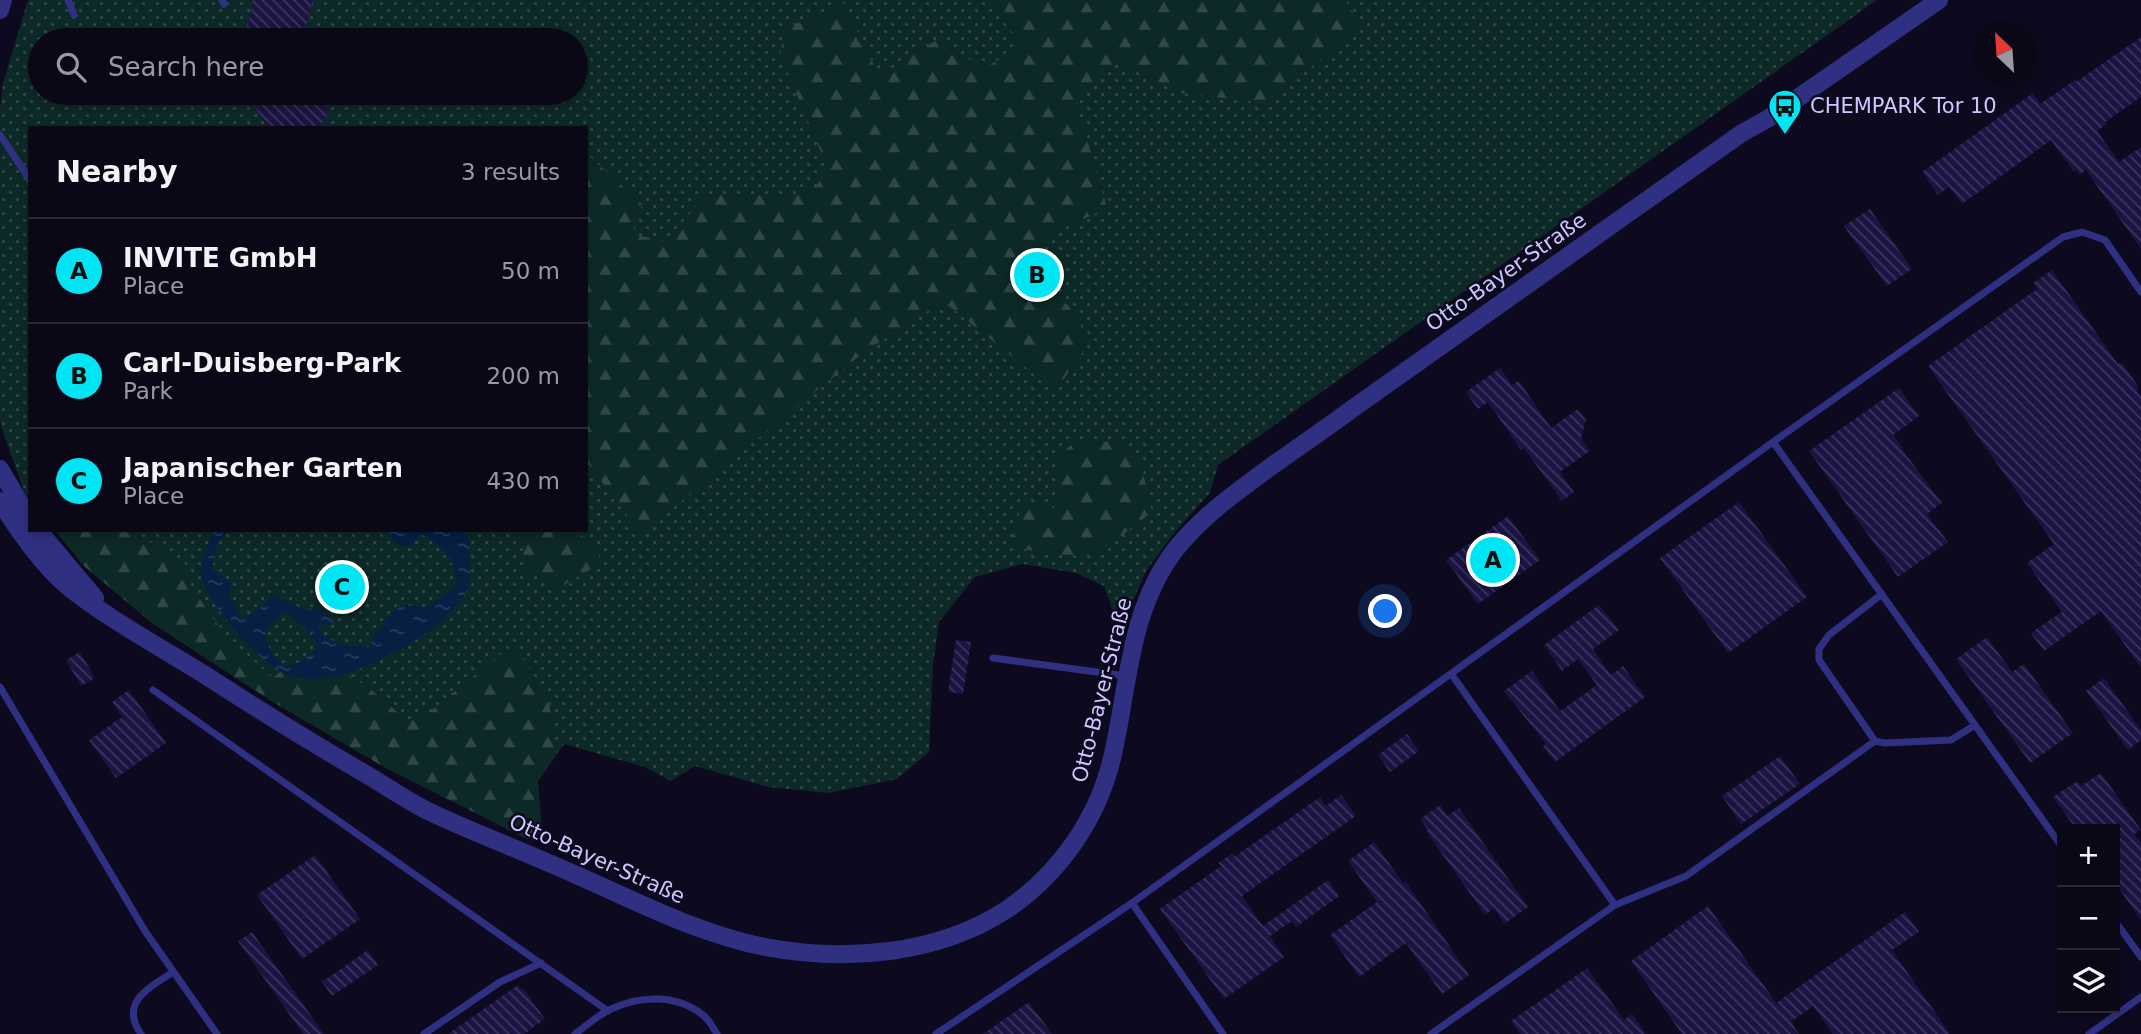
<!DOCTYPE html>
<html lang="en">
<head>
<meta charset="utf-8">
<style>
	:root { --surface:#0a0817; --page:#181624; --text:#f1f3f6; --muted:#999aa1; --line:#2a2936; --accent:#00e5f3 }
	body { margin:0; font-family:"DejaVu Sans",sans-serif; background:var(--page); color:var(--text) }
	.controls { position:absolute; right:21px; bottom:21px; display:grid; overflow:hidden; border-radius:0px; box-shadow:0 4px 10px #0003 }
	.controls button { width:63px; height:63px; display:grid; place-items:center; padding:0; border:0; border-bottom:2px solid var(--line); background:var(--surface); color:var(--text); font:35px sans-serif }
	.compass { position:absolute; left:1973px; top:21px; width:63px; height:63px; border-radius:50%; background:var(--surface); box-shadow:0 4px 10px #0003; rotate:335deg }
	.you { position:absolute; left:1386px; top:612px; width:24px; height:24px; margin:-18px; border:5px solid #fff; border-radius:50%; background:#1a73e8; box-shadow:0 0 0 10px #1a73e833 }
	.badge { display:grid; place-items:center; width:46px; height:46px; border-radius:50%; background:var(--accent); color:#111; font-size:23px; font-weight:700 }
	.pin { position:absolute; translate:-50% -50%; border:4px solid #fff; box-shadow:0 2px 7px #0006 }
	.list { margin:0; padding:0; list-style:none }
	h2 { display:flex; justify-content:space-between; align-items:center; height:91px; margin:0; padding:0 28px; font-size:30px }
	h2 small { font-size:23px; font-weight:400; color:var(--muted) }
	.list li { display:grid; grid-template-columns:46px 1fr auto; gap:21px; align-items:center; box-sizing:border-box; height:105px; padding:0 28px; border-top:2px solid var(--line) }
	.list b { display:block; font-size:26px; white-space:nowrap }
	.list p { margin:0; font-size:23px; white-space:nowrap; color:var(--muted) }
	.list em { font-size:23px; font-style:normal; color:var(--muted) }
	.icon { flex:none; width:38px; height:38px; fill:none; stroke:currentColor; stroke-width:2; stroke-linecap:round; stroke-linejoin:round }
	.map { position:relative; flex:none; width:2141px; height:1034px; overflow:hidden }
	.search { position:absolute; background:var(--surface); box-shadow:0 4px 10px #0003; left:28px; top:28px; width:560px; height:77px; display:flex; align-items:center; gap:18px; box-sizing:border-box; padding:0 24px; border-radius:38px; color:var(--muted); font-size:26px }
	.panel { position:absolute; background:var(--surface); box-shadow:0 4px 10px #0003; left:28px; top:126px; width:560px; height:406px; border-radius:0px }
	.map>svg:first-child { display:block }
	.green { fill:url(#green-dots); fill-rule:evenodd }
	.forest { fill:url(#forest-firs) }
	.water { fill:url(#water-ripples); fill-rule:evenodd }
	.building { fill:url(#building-back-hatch) }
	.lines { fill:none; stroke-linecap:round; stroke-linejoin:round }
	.service { stroke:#303083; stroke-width:7 }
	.tertiary { stroke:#303083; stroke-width:18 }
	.labels { text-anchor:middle; stroke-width:5; stroke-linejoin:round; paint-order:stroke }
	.poi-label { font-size:21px; fill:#ccc8ff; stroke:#0d0a1f; text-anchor:start }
	.street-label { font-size:21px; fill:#ccc8ff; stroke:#0d0a1f }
</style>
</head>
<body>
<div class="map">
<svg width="2141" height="1034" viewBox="0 0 2141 1034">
	<defs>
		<pattern id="green-dots" width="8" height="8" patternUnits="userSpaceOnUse" patternTransform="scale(1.75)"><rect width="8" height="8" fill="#0d2927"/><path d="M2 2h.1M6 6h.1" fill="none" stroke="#2f4747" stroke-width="1.8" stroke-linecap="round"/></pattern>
		<pattern id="forest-firs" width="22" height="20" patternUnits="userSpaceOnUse" patternTransform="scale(1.75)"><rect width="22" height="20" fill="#0d2927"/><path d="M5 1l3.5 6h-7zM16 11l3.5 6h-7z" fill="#2f4747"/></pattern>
		<pattern id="water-ripples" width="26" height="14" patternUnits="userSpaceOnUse" patternTransform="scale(1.75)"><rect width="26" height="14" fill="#061f42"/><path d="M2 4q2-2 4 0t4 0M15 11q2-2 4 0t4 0" fill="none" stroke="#293e5e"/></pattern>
		<pattern id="building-back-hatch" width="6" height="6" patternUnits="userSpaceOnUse" patternTransform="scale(1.75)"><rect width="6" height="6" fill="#1b1442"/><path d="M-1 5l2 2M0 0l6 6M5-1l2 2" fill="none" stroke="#3b355e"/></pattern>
	</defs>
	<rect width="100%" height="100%" fill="#0d0a1f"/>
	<path class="green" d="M28 0H1877L1218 465 1210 493 1174 533 1146 571 1120 630 1104 586 1076 573 1023 564 975 577 939 622 933 665 929 752 897 779 828 793 768 787 695 766 671 781 645 767 564 744 538 781 542 840 527 839 386 768 273 702 152 623 83 565 55 530H586V128H30V499L24 492 0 423V109L3 83ZM40 40H576V93H40Z"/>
	<path class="forest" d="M991 0H1345L1359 21 1356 32 1265 103 1181 93 1117 62 1076 102 1107 208 1044 237 1040 267 1092 339 1055 391 943 301 864 352 641 534 586 461V153L642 204 632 234 668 242 704 195 771 194 786 198 803 194 816 186 828 169 780 54 786 28 844 3 879 76 937 40 985 68 1022 45 1000 17Z
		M1076 441 1122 442 1139 455 1152 512C1137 523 1123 536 1107 545 1078 564 1042 552 1010 546L1022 504 1054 508 1059 455Z
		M55 530H128L184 561 191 587 226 636 273 678 280 672C306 679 322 679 348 674L370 689 409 722 424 716 515 643 549 703 557 753 538 781 542 840 527 839 386 768 273 702 152 623 83 565Z
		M514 530H574L599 548V564L559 588 526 570 522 545Z"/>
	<path class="water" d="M215 530H230L218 542 212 570 226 578 231 584 229 595 243 619 263 606 273 595 303 609H323L334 622 329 625H321L318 629C332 645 348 646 369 647L376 633 383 627 385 619 402 605 426 607 453 589 457 583C454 558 443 546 421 534L409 547C394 546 394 542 389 530H459L468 535C470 554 473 575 466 593 464 597 459 602 456 605 429 637 388 659 349 673 335 678 317 680 302 678 292 677 280 672 272 666 252 652 205 600 201 575 199 563 209 541 215 530ZM287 613 310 632 318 646C309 658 299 664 284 666 273 655 266 646 265 630L280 615Z"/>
	<path class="building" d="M253 0H313L302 40H244Z
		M2141 37V97L2105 122 2107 124 2097 131 2119 162 2141 147V249L2086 170 2080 175 2076 170 2074 172 2051 140 1962 204 1949 187 1938 195 1922 172 2033 93 2040 104 2075 80 2076 82Z
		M249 93H313L330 111 319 128H268L259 115Z
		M1870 209 1912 269 1887 286 1844 226Z
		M2052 270 2118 364 2122 363 2128 371 2137 385 2138 392 2141 397V668L2101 611 2044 651 2031 633 2062 612 2027 563 2054 544 1928 366 2037 289 2033 283Z
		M1500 368 1512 385 1519 381 1551 428 1578 409 1586 420 1581 438 1590 451 1560 472 1574 492 1562 501 1524 448 1521 450 1488 402 1478 409 1466 392Z
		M1899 388 1919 416 1893 435 1903 448H1901L1942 503 1927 514 1948 542 1898 577 1809 451Z
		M1739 502 1807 597 1728 653 1660 558Z
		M1508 516 1540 560 1478 604 1446 560Z
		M1599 605 1619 630 1593 649 1611 675 1623 666 1645 697 1555 762 1543 746 1546 744 1504 691 1532 671 1560 711 1597 685 1578 659 1562 671 1544 645Z
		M1987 637 2012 672 2024 664 2073 733 2030 763 1956 659Z
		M956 640 971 642 963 694 948 692Z
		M80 652 95 678 81 686 66 660Z
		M2104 678 2141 730V740L2128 750 2086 691Z
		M129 690 166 743 116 778 89 740 122 717 112 702Z
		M1407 734 1419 751 1390 772 1378 755Z
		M1780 756 1800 784 1741 824 1722 796Z
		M2101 773 2141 830 2134 834 2141 843V920L2115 883V829H2076L2053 797 2077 781 2081 786Z
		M1341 795 1356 816 1242 896 1263 926 1328 880 1339 896 1296 927 1292 921 1270 936 1284 957 1224 999 1160 909 1221 866 1218 863 1232 854 1234 857 1320 797 1326 806Z
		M1440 805 1447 816 1459 808 1528 907 1504 924 1494 908 1485 915 1426 831 1428 830 1420 819Z
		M1374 842 1403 883 1406 882 1469 975 1442 994 1406 943 1359 977 1330 935 1377 902 1348 861Z
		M315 855 360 919 302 959 257 895Z
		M1708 906 1776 1003 1905 912 1919 932 1892 950 1950 1034H1833L1813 1006 1791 1022 1799 1034H1682L1631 961Z
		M252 932 324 1034H303L238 941Z
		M368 950 378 965 332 996 322 982Z
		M1587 968 1624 1020 1632 1014 1646 1034H1520L1511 1021Z
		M518 985 522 990 523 988 545 1019 524 1034H448Z
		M1029 1002 1052 1034H983Z"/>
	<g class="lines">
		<path class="service" d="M68 0 74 15
			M222 0 224 4
			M0 135 30 180
			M1882 594 1829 635 1819 649V660L1875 741 1885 743 1951 740 1975 725
			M993 658 1126 676
			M1452 675 1615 905
			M0 687 145 931 217 1034
			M153 690 608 1011
			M2062 847 1773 442 2063 237 2082 232 2105 240 2141 292
			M1132 903 1223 1034
			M2115 921 2141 957
			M141 1034C119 1002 149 988 173 972
			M424 1034 500 982 541 963
			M575 1034C586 1026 598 1015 611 1009 641 995 678 994 704 1016 710 1021 713 1028 717 1034
			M936 1034 1132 903 1773 442
			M1431 1034 1615 905 1686 876 1875 741
			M2089 1034 2141 997"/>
		<path class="tertiary" d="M0 10 3 0
			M0 469 30 520
			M0 501C17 529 45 569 71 589 112 621 160 647 205 675 259 710 314 744 369 776 389 788 408 801 428 811 476 834 526 852 574 874 636 901 698 934 765 947 845 962 937 955 1006 910 1060 874 1099 817 1113 754 1129 683 1129 611 1175 550 1201 517 1235 493 1269 468 1297 448 1325 429 1352 409 1482 316 1612 225 1742 133L1769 118 1939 0
			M38 530 95 598"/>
	</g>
	<defs>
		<symbol id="bus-pin" viewBox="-11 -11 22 30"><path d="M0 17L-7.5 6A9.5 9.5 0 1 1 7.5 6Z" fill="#00e5f3" stroke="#0d0a1f"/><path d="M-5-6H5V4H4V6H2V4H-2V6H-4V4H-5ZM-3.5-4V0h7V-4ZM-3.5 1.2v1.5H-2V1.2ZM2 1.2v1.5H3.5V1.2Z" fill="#111"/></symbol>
	</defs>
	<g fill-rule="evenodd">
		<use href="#bus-pin" x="1766" y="87" width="38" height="52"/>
	</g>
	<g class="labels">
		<g class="poi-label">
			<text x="1810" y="113">CHEMPARK Tor 10</text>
		</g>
		<g class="street-label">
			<text transform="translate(1506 272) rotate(-35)" y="7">Otto-Bayer-Straße</text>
			<text transform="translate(1102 690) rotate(-76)" y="7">Otto-Bayer-Straße</text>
			<text transform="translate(597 859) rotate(24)" y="7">Otto-Bayer-Straße</text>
		</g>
	</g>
</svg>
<div class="controls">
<button>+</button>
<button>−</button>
<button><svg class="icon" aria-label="layers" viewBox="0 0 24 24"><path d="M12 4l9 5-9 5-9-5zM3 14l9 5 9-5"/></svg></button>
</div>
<svg class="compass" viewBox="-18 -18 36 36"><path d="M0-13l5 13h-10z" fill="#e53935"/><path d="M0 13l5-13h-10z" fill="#999aa1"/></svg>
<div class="you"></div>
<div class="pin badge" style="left:1493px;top:560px">A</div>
<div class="pin badge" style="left:1037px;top:275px">B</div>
<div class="pin badge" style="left:342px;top:587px">C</div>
<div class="search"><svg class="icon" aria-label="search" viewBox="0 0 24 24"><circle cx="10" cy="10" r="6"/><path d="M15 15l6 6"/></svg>Search here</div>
<section class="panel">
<h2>Nearby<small>3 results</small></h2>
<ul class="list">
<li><span class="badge">A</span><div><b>INVITE GmbH</b><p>Place</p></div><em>50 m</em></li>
<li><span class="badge">B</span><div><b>Carl-Duisberg-Park</b><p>Park</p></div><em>200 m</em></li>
<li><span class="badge">C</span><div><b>Japanischer Garten</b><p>Place</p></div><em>430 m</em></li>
</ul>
</section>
</div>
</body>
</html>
